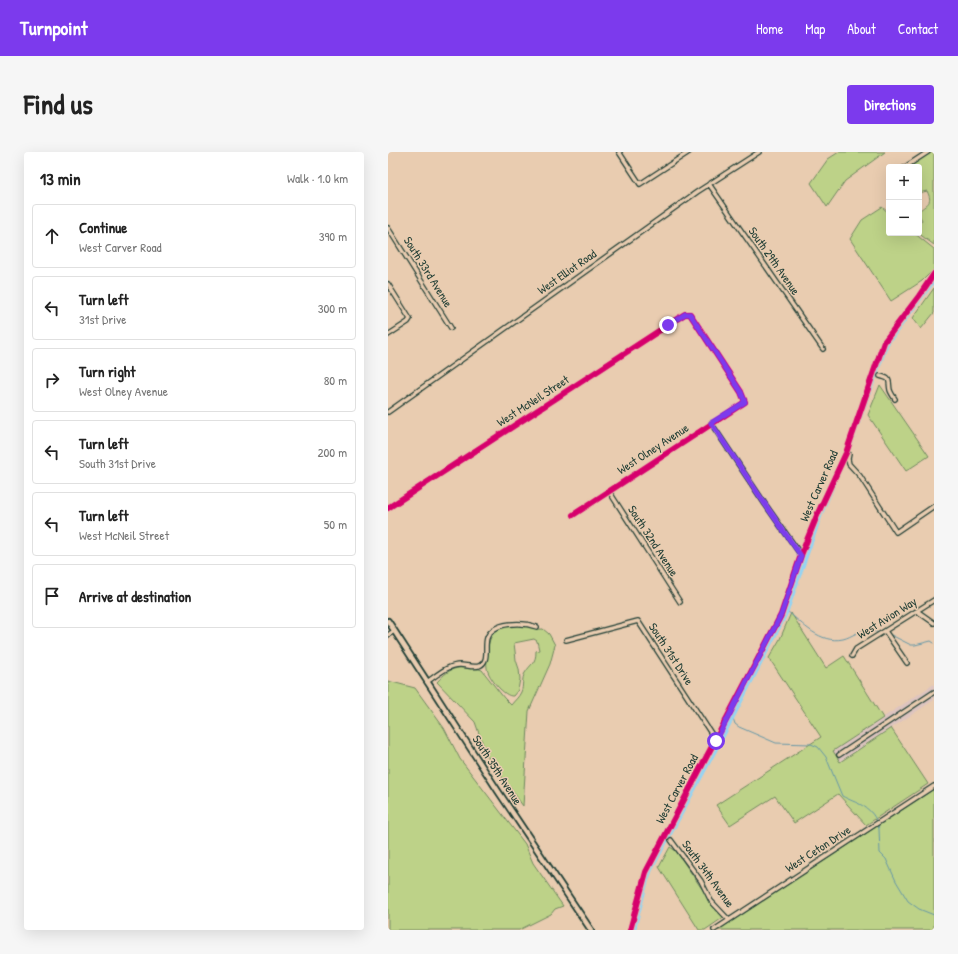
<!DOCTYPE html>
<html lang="en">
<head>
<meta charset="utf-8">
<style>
	:root { --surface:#fff; --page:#f6f6f6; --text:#222; --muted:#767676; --line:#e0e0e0; --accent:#7c3aed }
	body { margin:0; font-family:"Patrick Hand",sans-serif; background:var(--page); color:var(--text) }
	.controls { position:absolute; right:12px; top:12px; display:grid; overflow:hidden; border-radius:4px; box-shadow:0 4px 16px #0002 }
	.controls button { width:36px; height:36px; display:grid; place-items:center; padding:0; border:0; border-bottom:1px solid var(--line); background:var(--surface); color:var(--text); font:20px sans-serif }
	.stop { position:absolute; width:12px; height:12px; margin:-9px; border:3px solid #7c3aed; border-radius:50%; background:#fff }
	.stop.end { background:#7c3aed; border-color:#fff; box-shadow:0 1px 4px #0008 }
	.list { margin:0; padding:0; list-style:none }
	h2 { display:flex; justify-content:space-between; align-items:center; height:52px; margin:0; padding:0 16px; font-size:17px }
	h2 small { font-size:13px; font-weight:400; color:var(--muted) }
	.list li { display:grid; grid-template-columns:26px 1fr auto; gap:12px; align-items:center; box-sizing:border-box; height:64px; margin:0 8px 8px; padding:0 8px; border:1px solid var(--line); border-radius:4px }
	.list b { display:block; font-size:15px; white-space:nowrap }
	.list p { margin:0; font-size:13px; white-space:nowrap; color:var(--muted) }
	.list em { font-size:13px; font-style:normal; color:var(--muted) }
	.icon { flex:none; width:22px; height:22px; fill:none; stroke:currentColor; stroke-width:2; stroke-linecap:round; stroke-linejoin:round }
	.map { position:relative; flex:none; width:546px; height:778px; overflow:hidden; border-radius:4px }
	header { display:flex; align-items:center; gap:24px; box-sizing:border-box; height:56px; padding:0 20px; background:var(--accent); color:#fff }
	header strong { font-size:19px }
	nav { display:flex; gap:22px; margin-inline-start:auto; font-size:14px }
	.intro { display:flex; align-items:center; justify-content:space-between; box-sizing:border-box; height:96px; padding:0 24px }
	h1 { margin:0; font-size:28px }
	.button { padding:10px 18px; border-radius:4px; background:var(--accent); color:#fff; font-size:14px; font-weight:700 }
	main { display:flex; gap:24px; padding:0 24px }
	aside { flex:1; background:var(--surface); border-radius:4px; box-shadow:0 4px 16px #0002 }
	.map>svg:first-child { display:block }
	.built { fill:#ddc4bf }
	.green { fill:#bdd288; stroke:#6e885e }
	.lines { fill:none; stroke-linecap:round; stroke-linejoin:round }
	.stream { stroke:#6597a7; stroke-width:1 }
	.canal { stroke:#93d3f4; stroke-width:3.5 }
	.street-casing { stroke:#1f3d34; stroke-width:6 }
	.secondary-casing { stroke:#1f3d34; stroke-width:8 }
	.street { stroke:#e9ccb0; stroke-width:3.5 }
	.secondary { stroke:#e9ccb0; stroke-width:4.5 }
	.cycleway-casing { stroke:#e9ccb0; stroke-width:8 }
	.cycleway { stroke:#d6006c; stroke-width:6 }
	.route { stroke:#7c3aed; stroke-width:5 }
	.labels { text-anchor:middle; stroke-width:3; stroke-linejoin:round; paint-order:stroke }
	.street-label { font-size:12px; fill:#1f3d34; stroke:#e9ccb0 }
</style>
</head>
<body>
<header>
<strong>Turnpoint</strong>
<nav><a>Home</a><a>Map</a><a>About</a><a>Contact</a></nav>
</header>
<div class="intro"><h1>Find us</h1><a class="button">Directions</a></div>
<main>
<aside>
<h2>13 min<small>Walk · 1.0 km</small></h2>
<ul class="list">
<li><svg class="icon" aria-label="ahead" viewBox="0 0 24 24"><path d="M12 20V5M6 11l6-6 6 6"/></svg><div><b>Continue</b><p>West Carver Road</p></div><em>390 m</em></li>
<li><svg class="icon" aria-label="left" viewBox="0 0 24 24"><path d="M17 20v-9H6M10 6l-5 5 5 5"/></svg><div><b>Turn left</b><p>31st Drive</p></div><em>300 m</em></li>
<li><svg class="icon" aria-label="right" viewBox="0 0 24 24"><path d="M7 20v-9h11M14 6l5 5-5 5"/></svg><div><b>Turn right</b><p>West Olney Avenue</p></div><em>80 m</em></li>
<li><svg class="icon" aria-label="left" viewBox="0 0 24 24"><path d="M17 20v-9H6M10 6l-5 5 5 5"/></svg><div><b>Turn left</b><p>South 31st Drive</p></div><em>200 m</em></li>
<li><svg class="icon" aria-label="left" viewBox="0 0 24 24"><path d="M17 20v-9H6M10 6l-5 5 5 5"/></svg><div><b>Turn left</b><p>West McNeil Street</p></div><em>50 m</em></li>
<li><svg class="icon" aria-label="arrive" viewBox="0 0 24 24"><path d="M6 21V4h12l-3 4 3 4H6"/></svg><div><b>Arrive at destination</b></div></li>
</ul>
</aside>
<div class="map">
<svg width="546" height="778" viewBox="0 0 546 778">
	<rect width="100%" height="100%" fill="#e9ccb0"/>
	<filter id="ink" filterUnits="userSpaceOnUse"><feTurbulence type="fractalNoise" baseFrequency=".025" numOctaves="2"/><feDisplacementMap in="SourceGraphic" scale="8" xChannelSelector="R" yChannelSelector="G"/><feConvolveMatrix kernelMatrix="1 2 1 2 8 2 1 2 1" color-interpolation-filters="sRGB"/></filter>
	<g filter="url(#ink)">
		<path class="built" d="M546 532V548L452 610 444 599Z"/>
		<path class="green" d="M451 0H497L457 29 439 55 423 31 440 7Z
			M543 0H546V93L530 81H531V72L534 68 531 63V59C540 51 545 51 539 39L531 41V15H519Z
			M494 55 501 61V81H526L546 97V117L534 129 503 149 462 87 474 68Z
			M546 136V161L533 177 525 166Z
			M492 233 541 304 518 319 480 263Z
			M403 461 438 516 456 504 495 566 445 599 452 610 503 576 540 632 478 673 450 642 406 671 387 644 342 673 328 653 433 585 381 506 392 487Z
			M132 473C140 474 147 478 155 477L161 482 167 493 162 512 141 559 135 654 99 604 87 570 49 530C64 513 71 515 91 517L94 518 116 546 123 553C126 549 131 545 133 540 136 534 133 527 137 521 143 511 148 512 148 499L151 498 149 489 146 487 126 491 128 508 131 517 132 527 130 538 125 544C116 545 100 525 99 516 98 508 99 487 106 481 113 474 122 474 132 473Z
			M0 529 27 536 56 576 72 607 137 692 145 711 175 754 167 757 163 762 131 778H0Z
			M546 637V778H330Z
			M282 695 288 699 323 750 336 765 317 778H311L271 715Z"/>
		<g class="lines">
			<path class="stream" d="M399 459C415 472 432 492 455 487 464 485 472 477 482 478 485 478 488 480 491 481
				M501 482 523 493H527L543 489 546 491
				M345 566 347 572 351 575 388 591 423 592 430 595 438 605 454 644C469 652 482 653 489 670
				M490 673 491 677 492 701 498 707 508 729 520 749 531 757 546 763"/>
			<path class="canal" d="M461 298 499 192 546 129
				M246 778 259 729 263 718 340 575 398 462 434 360 457 307"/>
			<defs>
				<path id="street" d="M231 0 252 32 301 0
					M517 15 540 0
					M321 32 435 197
					M0 76 63 176
					M0 132 22 167 20 170 0 183
					M492 224C504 227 500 228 502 238 503 241 505 244 507 247
					M0 260 309 40 371 0
					M323 271 377 352 413 403
					M461 302 460 307 461 312 472 324 508 380 546 354
					M221 339 292 450
					M0 356 289 167 297 162H302L353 240 357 250 185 363
					M529 459 546 471
					M497 479 519 511
					M0 483 6 479
					M178 488 250 469 328 589
					M464 504 468 497 546 448
					M39 530C49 523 60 513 72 513 77 513 86 516 91 514 102 510 96 495 99 486 105 469 135 470 149 475
					M451 603 546 540
					M283 688 313 729 323 749 341 768
					M242 778 258 720 393 463 413 403 430 361 458 301 496 190 531 144 546 122
					M326 778 546 634"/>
				<path id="secondary" d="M0 469 110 639 203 778"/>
			</defs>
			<use href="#street" class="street-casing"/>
			<use href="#secondary" class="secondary-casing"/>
			<use href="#street" class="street"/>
			<use href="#secondary" class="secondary"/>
			<defs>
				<path id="cycleway" d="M0 356 289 167 297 162H302L353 240 357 250 185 363
					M242 778 258 720 393 463 413 403 430 361 458 301 496 190 531 144 546 122"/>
			</defs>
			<use href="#cycleway" class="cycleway-casing"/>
			<use href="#cycleway" class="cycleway"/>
		</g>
	</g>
	<g class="lines" filter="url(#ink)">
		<path class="route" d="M280 173 297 162H302L353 240 357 250 323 271 377 352 413 404 393 463 328 589"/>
	</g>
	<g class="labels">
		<g class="street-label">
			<text transform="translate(386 109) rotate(55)" y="4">South 29th Avenue</text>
			<text transform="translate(40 120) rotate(58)" y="4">South 33rd Avenue</text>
			<text transform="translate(179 120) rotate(-35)" y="4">West Elliot Road</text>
			<text transform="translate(145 249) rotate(-33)" y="4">West McNeil Street</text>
			<text transform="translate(265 297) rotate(-33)" y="4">West Olney Avenue</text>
			<text transform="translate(431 334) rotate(-66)" y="4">West Carver Road</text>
			<text transform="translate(265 389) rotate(57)" y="4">South 32nd Avenue</text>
			<text transform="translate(499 466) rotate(-32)" y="4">West Avion Way</text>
			<text transform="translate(283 502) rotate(57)" y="4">South 31st Drive</text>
			<text transform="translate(109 618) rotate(57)" y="4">South 35th Avenue</text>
			<text transform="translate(289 637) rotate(-62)" y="4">West Carver Road</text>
			<text transform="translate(430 697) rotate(-33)" y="4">West Ceton Drive</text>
			<text transform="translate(320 722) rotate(54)" y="4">South 34th Avenue</text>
		</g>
	</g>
</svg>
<div class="controls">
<button>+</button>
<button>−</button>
</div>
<div class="stop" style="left:328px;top:589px"></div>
<div class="stop end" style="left:280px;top:173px"></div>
</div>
</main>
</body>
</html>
